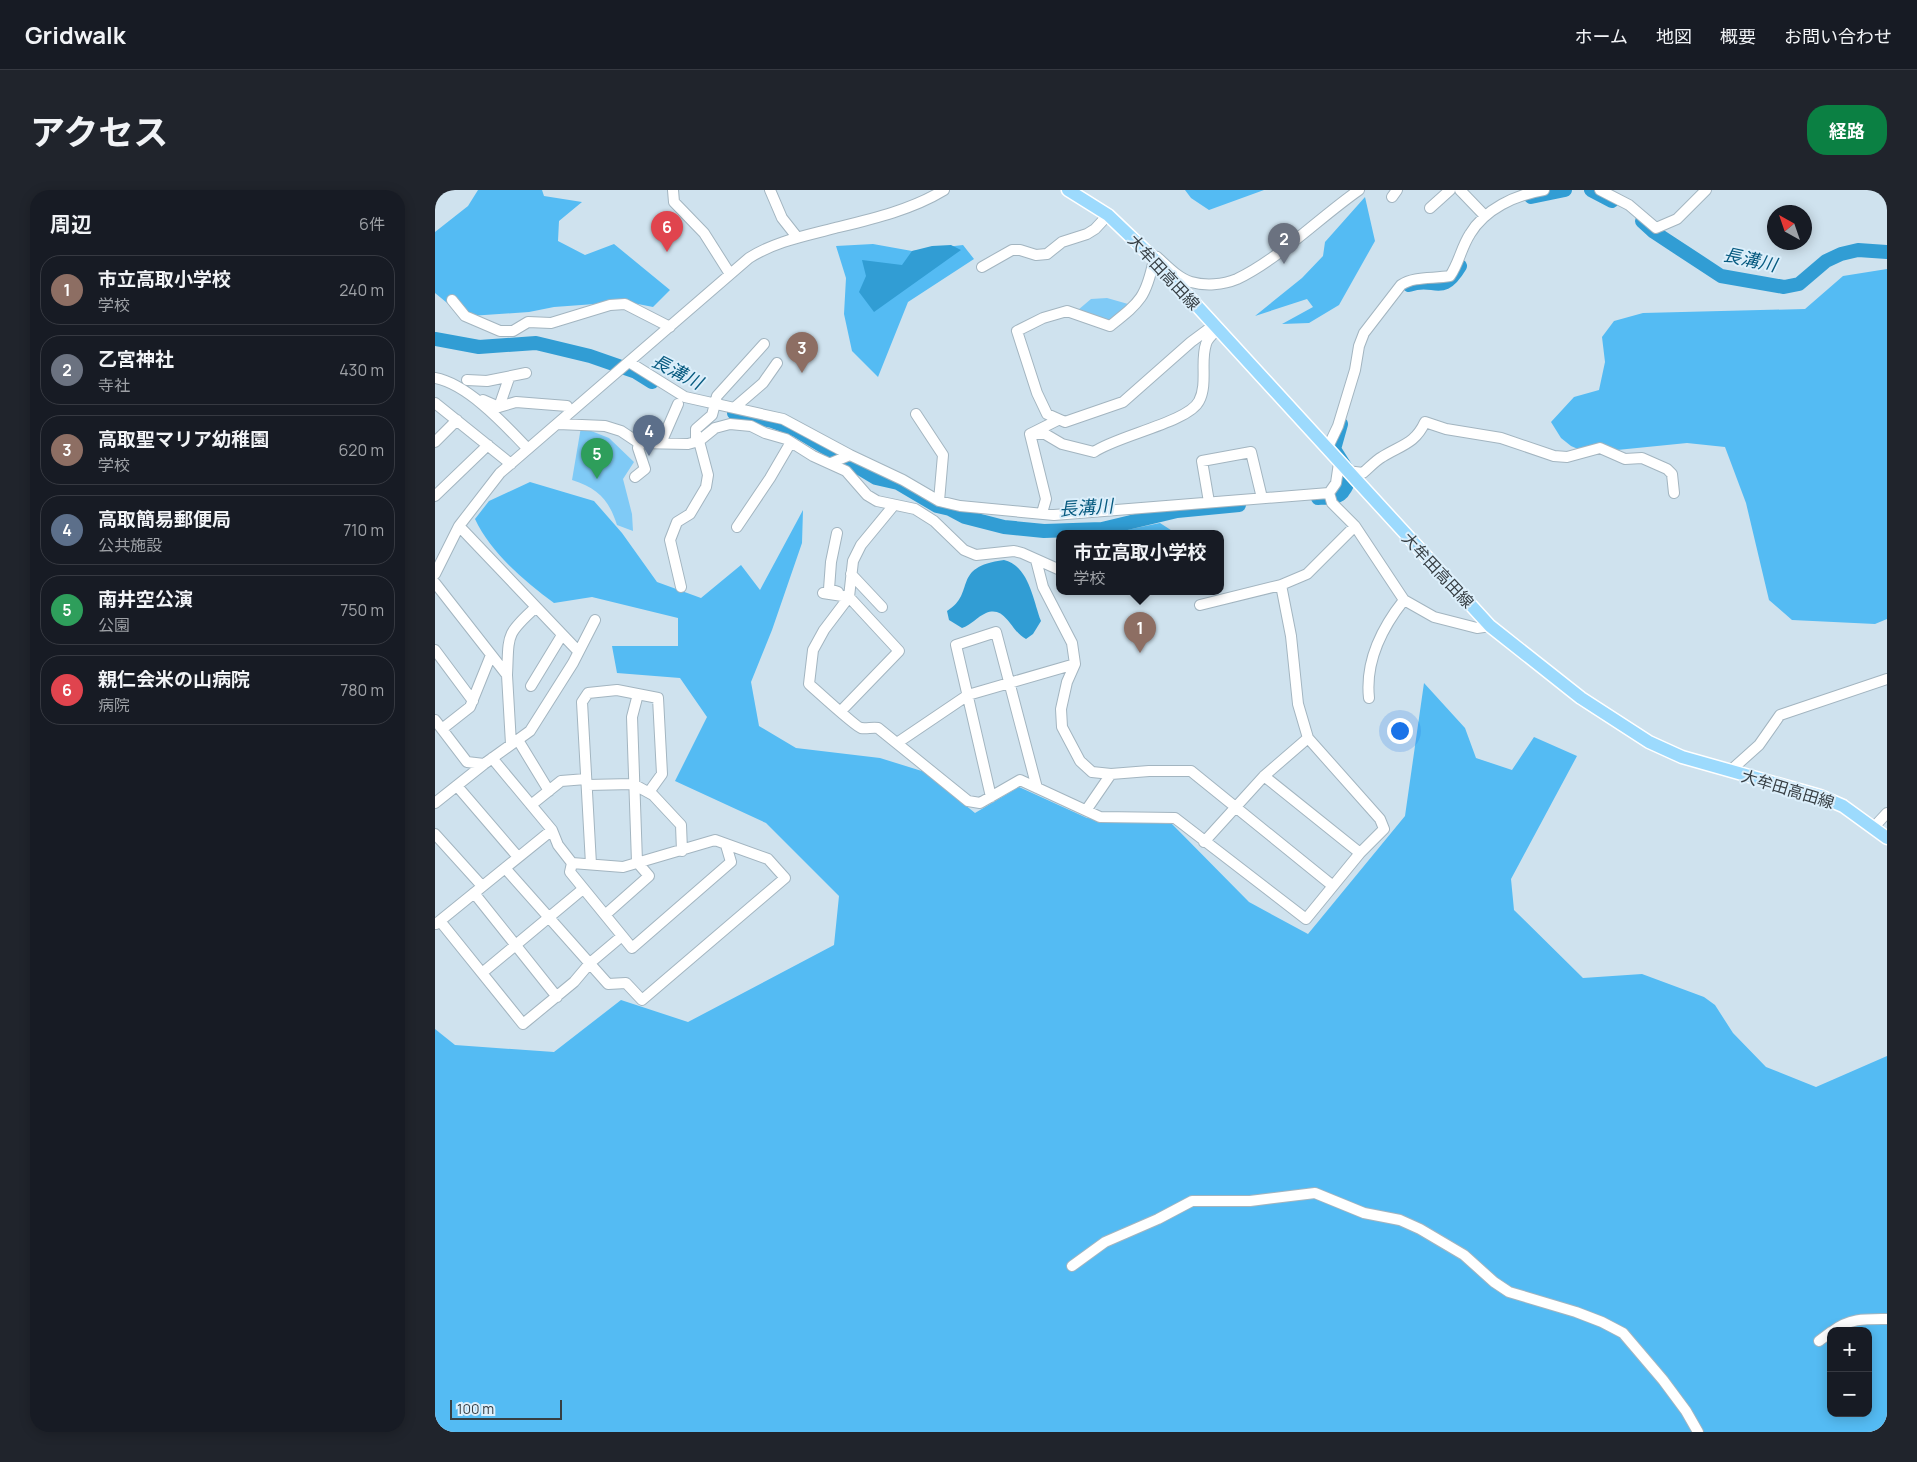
<!DOCTYPE html>
<html lang="ja">
<head>
<meta charset="utf-8">
<style>
	:root { --surface:#171b24; --page:#20242c; --text:#f1f3f6; --muted:#9ea1a6; --line:#363941; --accent:#0b8043 }
	body { margin:0; font-family:Manrope,"Noto Sans JP",sans-serif; background:var(--page); color:var(--text) }
	.controls { position:absolute; right:15px; bottom:15px; display:grid; overflow:hidden; border-radius:10px; box-shadow:0 2px 12px #0003 }
	.controls button { width:45px; height:45px; display:grid; place-items:center; padding:0; border:0; border-bottom:1px solid var(--line); background:var(--surface); color:var(--text); font:25px sans-serif }
	.compass { position:absolute; left:1332px; top:15px; width:45px; height:45px; border-radius:50%; background:var(--surface); box-shadow:0 2px 12px #0003; rotate:320deg }
	.scale { position:absolute; left:15px; bottom:12px; width:112px; box-sizing:border-box; padding-left:5px; border:2px solid #363e43; border-top:0; font-size:14px; line-height:18px; white-space:nowrap; color:#363e43; -webkit-text-stroke:4px #dceffb; paint-order:stroke }
	.you { position:absolute; left:964px; top:540px; width:18px; height:18px; margin:-12px; border:4px solid #fff; border-radius:50%; background:#1a73e8; box-shadow:0 0 0 8px #1a73e833 }
	.badge { display:grid; place-items:center; width:32px; height:32px; border-radius:50%; background:var(--accent); color:#fff; font-size:16px; font-weight:700 }
	.pin { position:absolute; translate:-50% -41px; filter:drop-shadow(0 1px 2px #0008) }
	.pin::after { content:''; position:absolute; top:26px; width:18px; height:15px; background:inherit; clip-path:polygon(0 0,100% 0,50% 100%) }
	.popup { position:absolute; left:621px; top:340px; width:168px; height:65px; box-sizing:border-box; display:grid; place-content:center; border-radius:10px; background:var(--surface); filter:drop-shadow(0 1px 4px #0005); font-size:16px; white-space:nowrap; color:var(--muted) }
	.popup b { font-size:19px; color:var(--text) }
	.popup::after { content:''; position:absolute; left:50%; top:100%; margin-left:-10px; border:10px solid transparent; border-top-color:var(--surface) }
	.list { margin:0; padding:0; list-style:none }
	h2 { display:flex; justify-content:space-between; align-items:center; height:65px; margin:0; padding:0 20px; font-size:21px }
	h2 small { font-size:16px; font-weight:400; color:var(--muted) }
	.list li { display:grid; grid-template-columns:32px 1fr auto; gap:15px; align-items:center; box-sizing:border-box; height:70px; margin:0 10px 10px; padding:0 10px; border:1px solid var(--line); border-radius:20px }
	.list b { display:block; font-size:19px; white-space:nowrap }
	.list p { margin:0; font-size:16px; white-space:nowrap; color:var(--muted) }
	.list em { font-size:16px; font-style:normal; color:var(--muted) }
	.map { position:relative; flex:none; width:1452px; height:1242px; overflow:hidden; border-radius:20px }
	header { display:flex; align-items:center; gap:30px; box-sizing:border-box; height:70px; padding:0 25px; background:var(--surface); border-bottom:1px solid var(--line) }
	header strong { font-size:24px }
	nav { display:flex; gap:28px; margin-inline-start:auto; font-size:18px }
	.intro { display:flex; align-items:center; justify-content:space-between; box-sizing:border-box; height:120px; padding:0 30px }
	h1 { margin:0; font-size:35px }
	.button { padding:12px 22px; border-radius:20px; background:var(--accent); color:#fff; font-size:18px; font-weight:700 }
	main { display:flex; gap:30px; padding:0 30px }
	aside { flex:1; background:var(--surface); border-radius:20px; box-shadow:0 2px 12px #0003 }
	.map>svg:first-child { display:block }
	.green { fill:#7fcaf6 }
	.forest { fill:#54bbf3; fill-rule:evenodd }
	.water { fill:#319dd4 }
	.lines { fill:none; stroke-linecap:round; stroke-linejoin:round }
	.river { stroke:#319dd4; stroke-width:14 }
	.minor-casing { stroke:#a3b5c0; stroke-width:12 }
	.major-casing { stroke:#fff; stroke-width:15 }
	.minor { stroke:#fff; stroke-width:10 }
	.major { stroke:#9cdafd; stroke-width:12 }
	.labels { text-anchor:middle; stroke-width:4; stroke-linejoin:round; paint-order:stroke }
	.street-label { font-size:16px; fill:#363e43; stroke:#dceffb }
	.water-label { font-size:18px; font-style:italic; fill:#085b80; stroke:#dceffb }
</style>
</head>
<body>
<header>
<strong>Gridwalk</strong>
<nav><a>ホーム</a><a>地図</a><a>概要</a><a>お問い合わせ</a></nav>
</header>
<div class="intro"><h1>アクセス</h1><a class="button">経路</a></div>
<main>
<aside>
<h2>周辺<small>6件</small></h2>
<ul class="list">
<li><span class="badge" style="background:#8d6e63">1</span><div><b>市立高取小学校</b><p>学校</p></div><em>240 m</em></li>
<li><span class="badge" style="background:#6b7280">2</span><div><b>乙宮神社</b><p>寺社</p></div><em>430 m</em></li>
<li><span class="badge" style="background:#8d6e63">3</span><div><b>高取聖マリア幼稚園</b><p>学校</p></div><em>620 m</em></li>
<li><span class="badge" style="background:#5c6f8a">4</span><div><b>高取簡易郵便局</b><p>公共施設</p></div><em>710 m</em></li>
<li><span class="badge" style="background:#2e9e5b">5</span><div><b>南井空公演</b><p>公園</p></div><em>750 m</em></li>
<li><span class="badge" style="background:#e0444e">6</span><div><b>親仁会米の山病院</b><p>病院</p></div><em>780 m</em></li>
</ul>
</aside>
<div class="map">
<svg width="1452" height="1242" viewBox="0 0 1452 1242">
	<rect width="100%" height="100%" fill="#cfe2ee"/>
	<path class="green" d="M672 108 693 114 678 131 643 120 656 109Z
		M146 237 174 248 199 272 188 289 197 324 198 341 182 335C174 310 163 298 137 290Z"/>
	<path class="forest" d="M43 0H107L109 6 147 12 124 31 123 51 150 65 179 54 235 100 218 117 178 109 160 114 119 117 94 122 35 126 17 117 0 103V42L33 16Z
		M750 0H829L774 20 756 8Z
		M930 7 940 51 904 115 874 133 847 134 878 117 872 109 820 126 867 88 888 66 890 52Z
		M438 54 477 61 528 55 539 69 473 112 443 187 417 161 409 124 411 88 401 56Z
		M1452 79V429L1440 434 1357 430 1334 410 1311 313 1290 257 1252 253 1152 263 1136 256 1126 248 1116 232 1139 207 1164 200 1170 172 1167 147 1179 131 1208 123 1370 119 1408 86Z
		M95 292 159 311 187 343 222 392 266 408 306 375 325 400 368 320 367 353 337 440 316 492 324 536 361 558 445 568 490 582 540 623 584 597 652 628 737 634 814 712 873 744 970 626 989 493 1030 538 1041 568 1077 580 1099 547 1142 566 1076 689 1079 720 1148 788 1207 784 1269 807 1280 815 1298 843 1331 877 1381 897 1452 866V1242H0V839L20 855 119 862 186 810 253 832 399 755 404 706 331 633 240 591 272 527 245 488 182 483 177 456H243V428L157 407 119 413C89 391 56 363 40 329L54 311ZM1396 1141H1433V1223H1396Z
		M725 333 742 344H672Z"/>
	<path class="water" d="M516 55 526 60 439 122 424 102 431 86 427 70 467 75 477 61 497 56Z
		M569 370C594 376 598 410 606 431L598 444 591 449C576 442 571 415 551 423 542 427 536 435 527 438L514 430 512 421C542 403 515 377 569 370Z"/>
	<g class="lines">
		<path class="river" d="M1156 0 1177 11
			M1096 7 1130 0
			M1207 31 1219 42 1286 86 1349 97 1364 94 1391 71 1406 64 1423 60 1452 62
			M974 95C1000 85 1006 108 1025 76
			M0 149 44 157 101 153 155 166 201 182 217 192
			M299 223 337 231 361 240 441 288 463 293 502 316 515 319 530 327 569 337 609 341 667 339 742 321 804 315
			M883 308C906 307 906 308 916 286L899 259 906 234"/>
		<defs>
			<path id="minor" d="M238 0 239 12 269 43 295 84
				M335 0 347 28 362 47
				M1025 0 1050 26
				M1165 0 1194 15 1221 38 1242 29 1271 0
				M957 7 962 0
				M995 18 1015 0
				M547 77 577 60H585L601 65 612 64 627 52 652 44 660 39 673 25
				M17 110 30 126 65 141H78L93 132 116 133 175 115 190 114 235 137
				M779 135 756 152 688 212 630 232 612 224 602 203 582 141 608 128 632 121 675 136C705 112 711 108 719 69L722 67C732 76 743 88 756 92 770 96 788 95 802 89 844 69 885 27 924 0
				M194 172 250 207 348 229 415 265
				M0 188C33 194 71 236 93 259
				M32 190 52 191 91 183
				M48 210 64 217 81 212 132 216
				M0 213 76 274
				M64 217 74 188
				M299 218 328 193 342 173
				M481 224 508 265 504 311
				M123 234 170 236 186 241 204 253 253 254 264 251 280 238 295 234 316 236 330 243 351 249 378 266 411 281 432 305 442 311 480 319 499 331 529 360 541 365 579 361 587 363 625 380
				M595 244H610L627 254 659 262C681 246 754 232 764 211 773 194 765 171 771 154 772 149 779 143 783 139
				M261 251V239L277 225 282 206 329 154
				M0 252 22 230
				M226 253 243 214
				M892 259 903 236 920 180 924 156 929 143 966 95C979 86 998 89 1015 86 1024 73 1026 58 1035 44 1050 19 1080 5 1109 0
				M396 273 415 265 468 290 504 311 525 316 619 325 894 303
				M912 281 928 283C934 278 940 271 947 267 966 255 980 254 990 232L1011 239 1066 248 1119 266 1132 267 1165 258 1190 269 1207 268 1232 279 1237 284 1239 303
				M200 287 210 279 203 258 204 253
				M894 303 897 313 920 336 969 410 999 427 1042 438 1055 436
				M894 303 901 293 904 273
				M0 306 53 255
				M774 312 767 271 816 262 827 308
				M459 315 426 355 418 371 414 407 389 440 378 460 374 494C382 501 421 537 426 538 431 539 438 537 443 538L533 611 545 613 585 590 665 627 740 628 871 729 925 663 949 639 945 629 873 548 863 514 856 446 846 395
				M607 323 611 309 595 244 623 230
				M24 336 143 461
				M302 337 335 288 356 252
				M402 343 396 372 394 399 403 402
				M601 370 608 397 637 453 640 474 632 492 626 519 627 537 645 571 657 582 676 584 714 581H756L898 696
				M0 384 24 336 65 283 314 68C341 51 370 46 400 38 437 29 476 20 509 0
				M416 384 447 417
				M0 393 72 485 76 554
				M246 397 235 350 242 332 255 324 271 297 273 285 264 251
				M388 403 414 407 464 461 406 521
				M765 415 846 395 872 384 920 336
				M0 460 38 511
				M72 485C74 445 70 445 100 418
				M96 496 127 445
				M934 508C930 471 946 439 969 410
				M0 530 32 572 49 574
				M7 539 35 517 56 465
				M83 550 114 601
				M462 553 533 505 640 474
				M57 568 117 640 123 655 137 673 188 677 280 650 333 669 350 688 207 810 191 793 173 794 70 678
				M1295 581 1324 555 1345 525 1452 489
				M829 586 925 663
				M152 595 198 594 218 605 246 635 247 661
				M22 596 83 667
				M556 607 521 455 561 442 602 598
				M0 613 49 574 95 541 138 473 160 430
				M96 615 126 591 151 589
				M652 619 676 584
				M1439 637 1452 623
				M0 644 47 696
				M769 652 829 586 873 548
				M137 673 135 682 197 758 296 672 291 655
				M156 674 147 512 153 503 182 500 223 508 227 584 214 602
				M39 703 122 807
				M170 725 214 686 202 672 197 527 203 504
				M5 731 88 834 139 792 155 773 187 746
				M1 734 117 640
				M47 783 148 699
				M637 1076 670 1052 723 1029 757 1011H815L880 1003 929 1023 965 1030 985 1039 1029 1065 1059 1092 1074 1102 1141 1122 1167 1132 1188 1143 1228 1190 1251 1221 1263 1242
				M1398 1141C1415 1128 1431 1129 1452 1129
				M1384 1151 1396 1142"/>
			<path id="major" d="M633 0 673 25 719 69 1055 436 1146 508 1214 552 1247 567 1385 606 1408 616 1452 648"/>
		</defs>
		<use href="#minor" class="minor-casing"/>
		<use href="#major" class="major-casing"/>
		<use href="#minor" class="minor"/>
		<use href="#major" class="major"/>
	</g>
	<g class="labels">
		<g class="street-label">
			<text transform="translate(729 82) rotate(47)" y="6">大牟田高田線</text>
			<text transform="translate(1003 380) rotate(47)" y="6">大牟田高田線</text>
			<text transform="translate(1353 599) rotate(17)" y="6">大牟田高田線</text>
		</g>
		<g class="water-label">
			<text transform="translate(1315 70) rotate(12)" y="6">長溝川</text>
			<text transform="translate(242 182) rotate(27)" y="6">長溝川</text>
			<text transform="translate(651 318) rotate(-4)" y="6">長溝川</text>
		</g>
	</g>
</svg>
<div class="controls">
<button>+</button>
<button>−</button>
</div>
<svg class="compass" viewBox="-18 -18 36 36"><path d="M0-13l5 13h-10z" fill="#e53935"/><path d="M0 13l5-13h-10z" fill="#9ea1a6"/></svg>
<div class="scale">100 m</div>
<div class="you"></div>
<div class="pin badge" style="left:705px;top:463px;background:#8d6e63">1</div>
<div class="popup"><b>市立高取小学校</b>学校</div>
<div class="pin badge" style="left:849px;top:74px;background:#6b7280">2</div>
<div class="pin badge" style="left:367px;top:183px;background:#8d6e63">3</div>
<div class="pin badge" style="left:214px;top:266px;background:#5c6f8a">4</div>
<div class="pin badge" style="left:162px;top:289px;background:#2e9e5b">5</div>
<div class="pin badge" style="left:232px;top:62px;background:#e0444e">6</div>
</div>
</main>
</body>
</html>
